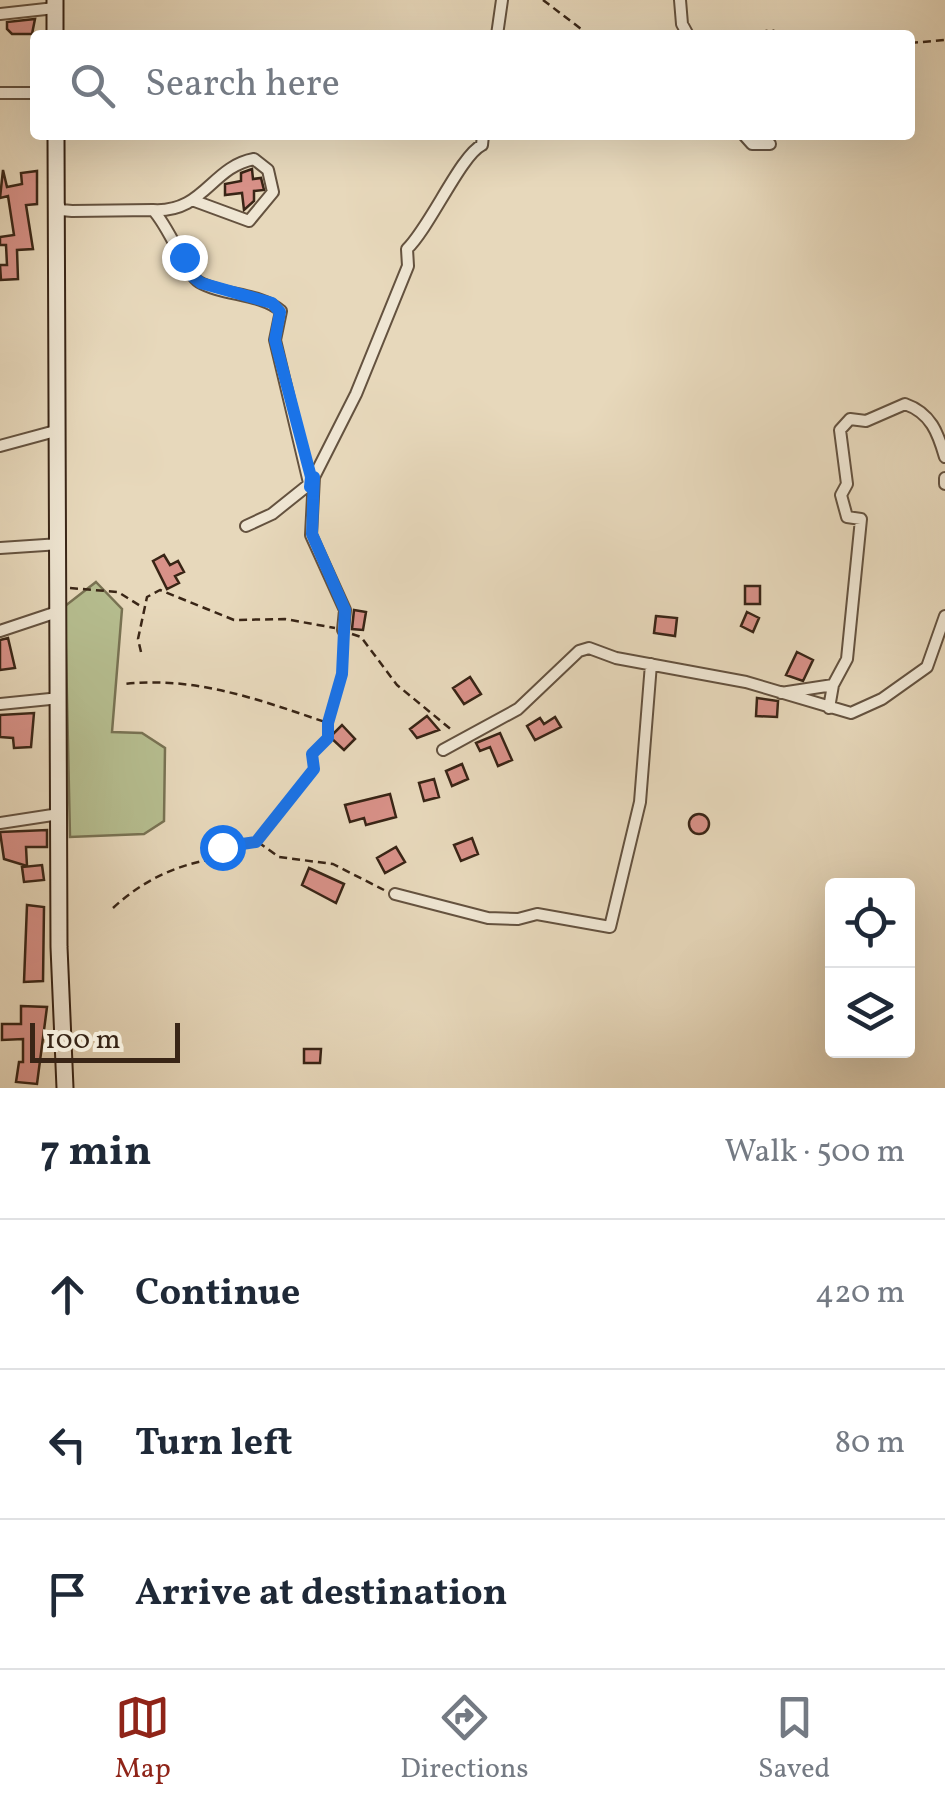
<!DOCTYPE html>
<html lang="en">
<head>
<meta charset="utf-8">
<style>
	:root { --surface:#fff; --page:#f6f6f7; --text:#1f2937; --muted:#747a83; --line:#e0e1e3; --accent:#8f2418 }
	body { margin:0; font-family:Vollkorn,serif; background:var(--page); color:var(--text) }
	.controls { position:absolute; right:30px; bottom:30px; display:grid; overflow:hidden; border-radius:10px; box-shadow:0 10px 40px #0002 }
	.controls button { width:90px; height:90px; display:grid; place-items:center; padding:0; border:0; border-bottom:2px solid var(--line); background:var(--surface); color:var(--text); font:50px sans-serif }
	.scale { position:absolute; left:30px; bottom:25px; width:150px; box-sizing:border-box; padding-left:10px; border:5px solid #392516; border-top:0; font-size:28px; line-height:35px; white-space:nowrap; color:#392516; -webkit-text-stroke:8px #efe6d3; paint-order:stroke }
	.stop { position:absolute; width:30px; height:30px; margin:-22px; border:8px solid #1a73e8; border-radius:50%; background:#fff }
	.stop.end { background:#1a73e8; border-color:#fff; box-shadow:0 2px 10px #0008 }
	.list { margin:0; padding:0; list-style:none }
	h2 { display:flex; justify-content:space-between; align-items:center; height:130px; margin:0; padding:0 40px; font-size:42px }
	h2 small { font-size:32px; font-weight:400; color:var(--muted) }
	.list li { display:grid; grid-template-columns:65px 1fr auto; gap:30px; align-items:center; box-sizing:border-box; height:150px; padding:0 40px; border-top:2px solid var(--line) }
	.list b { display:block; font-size:38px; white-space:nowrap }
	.list em { font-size:32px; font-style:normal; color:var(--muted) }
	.icon { flex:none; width:55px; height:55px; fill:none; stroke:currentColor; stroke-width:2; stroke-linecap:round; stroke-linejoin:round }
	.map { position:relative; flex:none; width:945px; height:1088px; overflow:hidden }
	.search { position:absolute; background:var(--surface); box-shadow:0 10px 40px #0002; left:30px; right:30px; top:30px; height:110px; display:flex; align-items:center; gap:25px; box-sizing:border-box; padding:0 35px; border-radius:10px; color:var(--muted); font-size:38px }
	.sheet { height:580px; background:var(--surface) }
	nav { display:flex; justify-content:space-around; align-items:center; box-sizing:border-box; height:140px; border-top:2px solid var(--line); background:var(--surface); font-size:28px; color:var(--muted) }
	nav a { display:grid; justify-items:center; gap:5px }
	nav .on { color:var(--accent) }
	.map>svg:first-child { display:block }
	.green { fill:#b6be90; stroke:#787253; stroke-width:2.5 }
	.building { fill:#d89188; stroke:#392516; stroke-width:2.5 }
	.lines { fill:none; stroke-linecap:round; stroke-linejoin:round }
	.minor-casing { stroke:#64523f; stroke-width:14 }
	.secondary-casing { stroke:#392516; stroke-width:19 }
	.path { stroke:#392516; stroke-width:2.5; stroke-dasharray:8 5; stroke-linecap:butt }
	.minor { stroke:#efe6d3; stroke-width:10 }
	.secondary { stroke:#efe6d3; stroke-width:15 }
	.route { stroke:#1a73e8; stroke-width:12 }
</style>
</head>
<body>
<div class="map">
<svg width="945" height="1088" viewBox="0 0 945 1088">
	<rect width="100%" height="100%" fill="#e7d8bb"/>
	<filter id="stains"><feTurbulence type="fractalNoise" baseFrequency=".002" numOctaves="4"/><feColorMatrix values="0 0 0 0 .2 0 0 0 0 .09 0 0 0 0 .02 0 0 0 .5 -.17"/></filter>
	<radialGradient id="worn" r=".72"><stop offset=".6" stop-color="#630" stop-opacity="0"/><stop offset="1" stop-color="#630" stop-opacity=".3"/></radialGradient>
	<path class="green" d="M96 582 122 609 112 732 142 733 165 748 164 821 144 834 70 837 65 606Z"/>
	<path class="building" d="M35 19 32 34H12L7 29V22Z
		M252 169 253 179 261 178 264 190 254 191V201L244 210 242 193 225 195V184L241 181V173Z
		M3 170 7 187 22 184 21 173 37 171V204L26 205 33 249 17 250 18 279 1 280 0 265H7L6 245H0V237L14 235 8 196 0 198Z
		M164 555 170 565 178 561 184 572 175 576 179 583 167 589 153 561Z
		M745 586H760V604H745Z
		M354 610 366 612 363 630 352 629Z
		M747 612 759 618 753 632 741 626Z
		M656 616 677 618 675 636 654 633Z
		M8 638 15 668 0 670V640Z
		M797 652 813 660 803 681 786 675Z
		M470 677 481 694 464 704 453 688Z
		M757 698 778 701 777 717 756 716Z
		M34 713 31 747 14 748 13 738 0 737V715Z
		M427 716 439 730 417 738 410 729Z
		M555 717 561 727 535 740 527 726 540 718 544 724Z
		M342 725 355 739 344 750 330 737Z
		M500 733 512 760 498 766 490 747 480 751 476 743Z
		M462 764 468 779 452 786 446 771Z
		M434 779 439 797 424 801 419 783Z
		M390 794 396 817 366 825 364 818 350 822 345 805Z
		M689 824a10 10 0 1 1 20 0a10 10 0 1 1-20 0Z
		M47 830V847H26L27 866 4 859 0 832Z
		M472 838 478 854 461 861 454 845Z
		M396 847 405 862 385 873 377 858Z
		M42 865 44 880 24 882 22 867Z
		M309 868 344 884 336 903 302 885Z
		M27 905 44 907 43 981 24 982Z
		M21 1006 47 1007 37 1084 16 1082 19 1062H23V1039L2 1040V1024H21Z
		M304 1049H321L320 1063H304Z"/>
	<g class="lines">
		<defs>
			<path id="minor" d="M680 0 682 24 688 35
				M0 14 55 8
				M497 35 502 0
				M0 93H35
				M744 135 752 144H770
				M192 200 249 221 273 192 268 170 254 159C211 167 204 213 153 210 170 228 187 275 199 282 223 296 261 293 281 311L275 340 310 487
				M58 204 61 210 72 211 153 210
				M0 446 59 430
				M945 478V484
				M246 526 272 514 312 482
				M0 548 60 544
				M343 630 345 610 311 535 314 477 356 394 408 266 407 249C430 227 461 155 482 145L483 135
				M0 631 60 611
				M781 693 833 685
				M0 704 60 698
				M829 708 833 685 847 659 861 519 847 517 841 495 847 484 840 430 850 419 866 421 905 404C931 413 938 433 945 457
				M443 750 518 709 579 651 589 648 616 658 746 682 851 713 882 699 927 667 945 616
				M0 823 59 814
				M395 894 488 918 518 919 537 914 610 927 640 802 651 664"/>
			<path id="secondary" d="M55 0V35
				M56 135 59 947 65 1088"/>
		</defs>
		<use href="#minor" class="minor-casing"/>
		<use href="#secondary" class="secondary-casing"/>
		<path class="path" d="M543 0 589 35
			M747 35 771 30 786 35
			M910 43 945 40
			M70 588 118 592 142 607
			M352 634 361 637 397 685 453 731
			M141 652 138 639 147 597 160 590 234 620 285 619 335 628
			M329 721 342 674 345 641
			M258 842 279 857 333 864 384 890
			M113 908C142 881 177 864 215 859L222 847 256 841 313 769 312 754 328 738V723C260 700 196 676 125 684"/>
		<use href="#minor" class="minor"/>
		<use href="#secondary" class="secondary"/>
	</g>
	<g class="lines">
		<path class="route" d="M184 257 187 272 201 283 272 303 280 312 275 340 311 477 310 487 314 477 312 534 345 610 342 674 328 723V738L312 754 314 769 256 842 222 847"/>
	</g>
	<rect width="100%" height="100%" filter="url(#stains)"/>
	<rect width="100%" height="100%" fill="url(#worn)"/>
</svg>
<div class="controls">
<button><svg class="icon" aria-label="locate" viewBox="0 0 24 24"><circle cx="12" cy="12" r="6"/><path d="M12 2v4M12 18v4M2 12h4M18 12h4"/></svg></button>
<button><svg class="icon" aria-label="layers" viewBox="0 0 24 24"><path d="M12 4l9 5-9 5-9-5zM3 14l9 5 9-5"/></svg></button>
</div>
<div class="scale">100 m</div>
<div class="stop" style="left:222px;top:847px"></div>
<div class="stop end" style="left:184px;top:257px"></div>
<div class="search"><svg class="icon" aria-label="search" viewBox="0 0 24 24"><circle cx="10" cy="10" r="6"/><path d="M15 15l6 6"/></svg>Search here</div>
</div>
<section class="sheet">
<h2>7 min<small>Walk · 500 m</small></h2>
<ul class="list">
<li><svg class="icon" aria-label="ahead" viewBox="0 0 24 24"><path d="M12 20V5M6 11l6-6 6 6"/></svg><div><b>Continue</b></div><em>420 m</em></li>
<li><svg class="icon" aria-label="left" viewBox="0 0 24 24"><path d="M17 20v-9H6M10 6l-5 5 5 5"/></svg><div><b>Turn left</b></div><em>80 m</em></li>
<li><svg class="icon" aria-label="arrive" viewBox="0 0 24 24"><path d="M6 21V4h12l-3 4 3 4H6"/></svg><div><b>Arrive at destination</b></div></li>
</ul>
</section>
<nav>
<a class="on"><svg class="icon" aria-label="map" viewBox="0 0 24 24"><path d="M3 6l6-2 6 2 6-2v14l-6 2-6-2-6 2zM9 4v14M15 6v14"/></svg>Map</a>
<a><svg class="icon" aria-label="directions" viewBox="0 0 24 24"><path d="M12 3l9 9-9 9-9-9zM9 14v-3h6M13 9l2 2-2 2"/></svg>Directions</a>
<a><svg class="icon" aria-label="saved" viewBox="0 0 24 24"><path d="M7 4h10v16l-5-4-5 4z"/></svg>Saved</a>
</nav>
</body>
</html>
